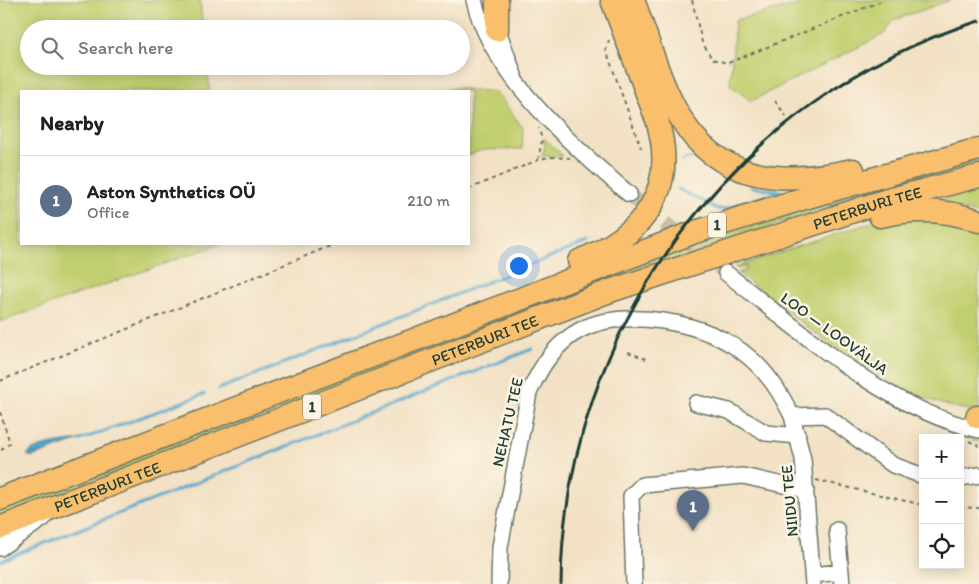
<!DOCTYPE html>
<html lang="en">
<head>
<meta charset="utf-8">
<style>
	:root { --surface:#fff; --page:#f6f6f6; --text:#222; --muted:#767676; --line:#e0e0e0; --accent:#b5179e }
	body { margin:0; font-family:Itim,sans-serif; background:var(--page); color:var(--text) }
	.controls { position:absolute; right:15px; bottom:15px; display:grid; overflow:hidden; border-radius:0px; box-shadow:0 2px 12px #0003 }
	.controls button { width:45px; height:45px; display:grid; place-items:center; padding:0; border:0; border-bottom:1px solid var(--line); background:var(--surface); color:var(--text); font:25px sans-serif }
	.you { position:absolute; left:518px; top:265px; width:18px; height:18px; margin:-12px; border:4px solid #fff; border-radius:50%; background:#1a73e8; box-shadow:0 0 0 8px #1a73e833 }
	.badge { display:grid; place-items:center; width:32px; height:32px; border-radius:50%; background:var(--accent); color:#fff; font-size:16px; font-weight:700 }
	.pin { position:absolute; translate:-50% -41px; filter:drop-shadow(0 1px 2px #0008) }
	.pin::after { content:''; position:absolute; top:26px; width:18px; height:15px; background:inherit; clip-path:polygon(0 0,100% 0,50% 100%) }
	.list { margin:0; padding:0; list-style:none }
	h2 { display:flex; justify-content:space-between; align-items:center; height:65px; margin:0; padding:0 20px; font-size:21px }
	h2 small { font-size:16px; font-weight:400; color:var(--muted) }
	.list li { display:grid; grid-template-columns:32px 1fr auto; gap:15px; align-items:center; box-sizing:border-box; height:90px; padding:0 20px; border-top:1px solid var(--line) }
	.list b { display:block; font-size:19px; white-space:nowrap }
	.list p { margin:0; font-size:16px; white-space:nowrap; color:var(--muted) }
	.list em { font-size:16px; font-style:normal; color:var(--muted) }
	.icon { flex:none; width:28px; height:28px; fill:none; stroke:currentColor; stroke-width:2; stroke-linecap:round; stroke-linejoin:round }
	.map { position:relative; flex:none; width:979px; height:584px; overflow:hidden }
	.search { position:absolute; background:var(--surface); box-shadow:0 2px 12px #0003; left:20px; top:20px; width:450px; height:55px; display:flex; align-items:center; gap:12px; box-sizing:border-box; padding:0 18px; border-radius:28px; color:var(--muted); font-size:19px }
	.panel { position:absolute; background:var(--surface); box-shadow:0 2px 12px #0003; left:20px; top:90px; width:450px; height:155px; border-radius:0px }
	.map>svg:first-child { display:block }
	.grass { fill:#c2cf70; stroke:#708652 }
	.water { fill:url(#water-rules); stroke:#387280 }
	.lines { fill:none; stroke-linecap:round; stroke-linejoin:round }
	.stream { stroke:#51a6cd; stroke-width:3 }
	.minor-tunnel { stroke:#c8c0a7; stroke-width:15; stroke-dasharray:15 8; stroke-linecap:butt }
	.minor-casing { stroke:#697666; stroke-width:18 }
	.highway-casing { stroke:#697666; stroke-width:25 }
	.path { stroke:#697666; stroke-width:2; stroke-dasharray:4 4; stroke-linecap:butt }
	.minor { stroke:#fff; stroke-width:15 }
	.highway { stroke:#f9bf6d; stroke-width:22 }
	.rail { stroke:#1f3d34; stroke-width:3 }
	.labels { text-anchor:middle; stroke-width:5; stroke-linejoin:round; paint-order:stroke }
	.shield { fill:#fcf5e5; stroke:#617469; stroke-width:1 }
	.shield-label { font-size:15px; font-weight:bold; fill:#1f3d34 }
	.street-label { font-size:16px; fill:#1f3d34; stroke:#fcf5e5 }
</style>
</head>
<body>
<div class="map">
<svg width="979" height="584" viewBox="0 0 979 584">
	<defs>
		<pattern id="water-rules" width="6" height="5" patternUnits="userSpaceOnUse" patternTransform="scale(1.25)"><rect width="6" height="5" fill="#51a6cd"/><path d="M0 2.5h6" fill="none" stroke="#4388a7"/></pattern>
	</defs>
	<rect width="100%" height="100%" fill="#fcf5e5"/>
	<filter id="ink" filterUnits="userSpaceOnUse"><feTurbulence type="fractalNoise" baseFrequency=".02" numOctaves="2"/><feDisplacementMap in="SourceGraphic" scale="10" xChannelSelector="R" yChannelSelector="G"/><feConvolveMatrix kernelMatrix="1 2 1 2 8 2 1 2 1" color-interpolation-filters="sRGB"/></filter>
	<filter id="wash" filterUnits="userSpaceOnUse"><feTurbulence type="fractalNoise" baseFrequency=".0096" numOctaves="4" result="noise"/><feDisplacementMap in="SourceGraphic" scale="20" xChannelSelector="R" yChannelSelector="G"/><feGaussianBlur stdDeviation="1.12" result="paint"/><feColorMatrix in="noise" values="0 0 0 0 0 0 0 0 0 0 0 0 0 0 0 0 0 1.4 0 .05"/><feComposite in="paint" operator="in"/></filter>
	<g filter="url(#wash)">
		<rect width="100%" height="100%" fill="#f2e1c4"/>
		<path class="grass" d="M0 0H200L203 29H29V66H207L210 91H21V244H220L0 322Z
			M817 0H951L894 20 884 34 751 101 730 85 735 20Z
			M457 88 496 92 523 128 522 149 482 150 469 155V91H425Z
			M544 138 563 156H542L545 146Z
			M979 159V164L830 206 707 248 0 516V509C234 418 466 323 704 242 795 211 887 185 979 159Z
			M979 190V214L929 202Z
			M920 216 979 228V411C894 405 804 323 738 273L745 271 747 266 739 269 735 267 873 222Z
			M940 425 979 437V443L940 426Z"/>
		<path class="water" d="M80 440 32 457 27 455C34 444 67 442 80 440Z"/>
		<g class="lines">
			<path class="stream" d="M682 161C696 151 707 168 719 175
				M678 189 718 209H725L781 191 751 187
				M219 389 588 242
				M80 440 204 394
				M0 561 532 349"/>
		</g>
	</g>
	<g filter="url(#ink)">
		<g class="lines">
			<path class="minor-tunnel" d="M629 194 726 273"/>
			<defs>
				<path id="minor" d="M474 0C491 74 572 146 629 194
					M495 22 514 75
					M726 273C802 332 883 408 979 430
					M696 403 729 411 766 433 798 436
					M792 416 803 459 813 584
					M960 478 979 475
					M837 530 842 584
					M0 548 44 518
					M812 575 841 572
					M499 584 500 547 529 393C556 329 596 312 663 321 696 326 725 336 750 358 769 374 781 394 792 416L825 415 893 465 923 476
					M634 584 631 496 642 485 743 476 806 490"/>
				<g id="highway">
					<path d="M497 0V30"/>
					<path d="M633 0C647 36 660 85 680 117 718 183 786 185 853 170"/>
					<path d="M880 216C914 208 946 209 979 221"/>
					<path d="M579 261C643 235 679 191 657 120L612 0"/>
					<path d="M977 417H979"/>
					<path d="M0 499 692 233 815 195 979 149"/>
					<path id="s1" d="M0 528 607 292 884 201 979 176"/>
				</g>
			</defs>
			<use href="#minor" class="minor-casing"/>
			<use href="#highway" class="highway-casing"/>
			<path class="path" d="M692 0 702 42 712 59 728 63 884 0
				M609 40 606 50 641 148
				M775 101 786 116
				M538 160 542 140 539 128
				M469 189 538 160 549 157 570 158
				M628 352 646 359
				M0 381 335 244
				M0 412 10 443 0 451
				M969 441 979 446
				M816 480 923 505
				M960 507 979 508"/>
			<use href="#minor" class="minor"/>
			<use href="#highway" class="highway"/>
			<path class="rail" d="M561 584C563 330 735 96 979 21"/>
		</g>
	</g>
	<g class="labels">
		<g class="shield">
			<rect x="708" y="212.5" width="18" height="25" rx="4"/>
			<rect x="303" y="394.5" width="18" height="25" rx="4"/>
		</g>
		<g class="shield-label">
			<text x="717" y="230">1</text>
			<text x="312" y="412">1</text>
		</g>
		<g class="street-label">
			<text dy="6" stroke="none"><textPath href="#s1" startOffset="925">PETERBURI TEE</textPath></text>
			<text transform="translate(835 333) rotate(36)" y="6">LOO — LOOVÄLJA</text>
			<text dy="6" stroke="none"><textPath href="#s1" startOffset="520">PETERBURI TEE</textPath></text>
			<text transform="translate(507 422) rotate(-77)" y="6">NEHATU TEE</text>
			<text dy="6" stroke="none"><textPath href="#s1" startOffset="115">PETERBURI TEE</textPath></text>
			<text transform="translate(789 501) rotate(-95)" y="6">NIIDU TEE</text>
		</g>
	</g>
</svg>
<div class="controls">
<button>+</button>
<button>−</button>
<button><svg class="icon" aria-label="locate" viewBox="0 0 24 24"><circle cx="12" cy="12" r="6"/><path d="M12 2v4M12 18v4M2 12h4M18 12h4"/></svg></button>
</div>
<div class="you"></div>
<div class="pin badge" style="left:693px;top:531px;background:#5c6f8a">1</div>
<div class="search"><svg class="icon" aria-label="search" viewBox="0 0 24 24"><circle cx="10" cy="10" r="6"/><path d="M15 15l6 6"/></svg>Search here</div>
<section class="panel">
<h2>Nearby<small></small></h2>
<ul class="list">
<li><span class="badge" style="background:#5c6f8a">1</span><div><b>Aston Synthetics OÜ</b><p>Office</p></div><em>210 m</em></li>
</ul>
</section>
</div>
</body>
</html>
